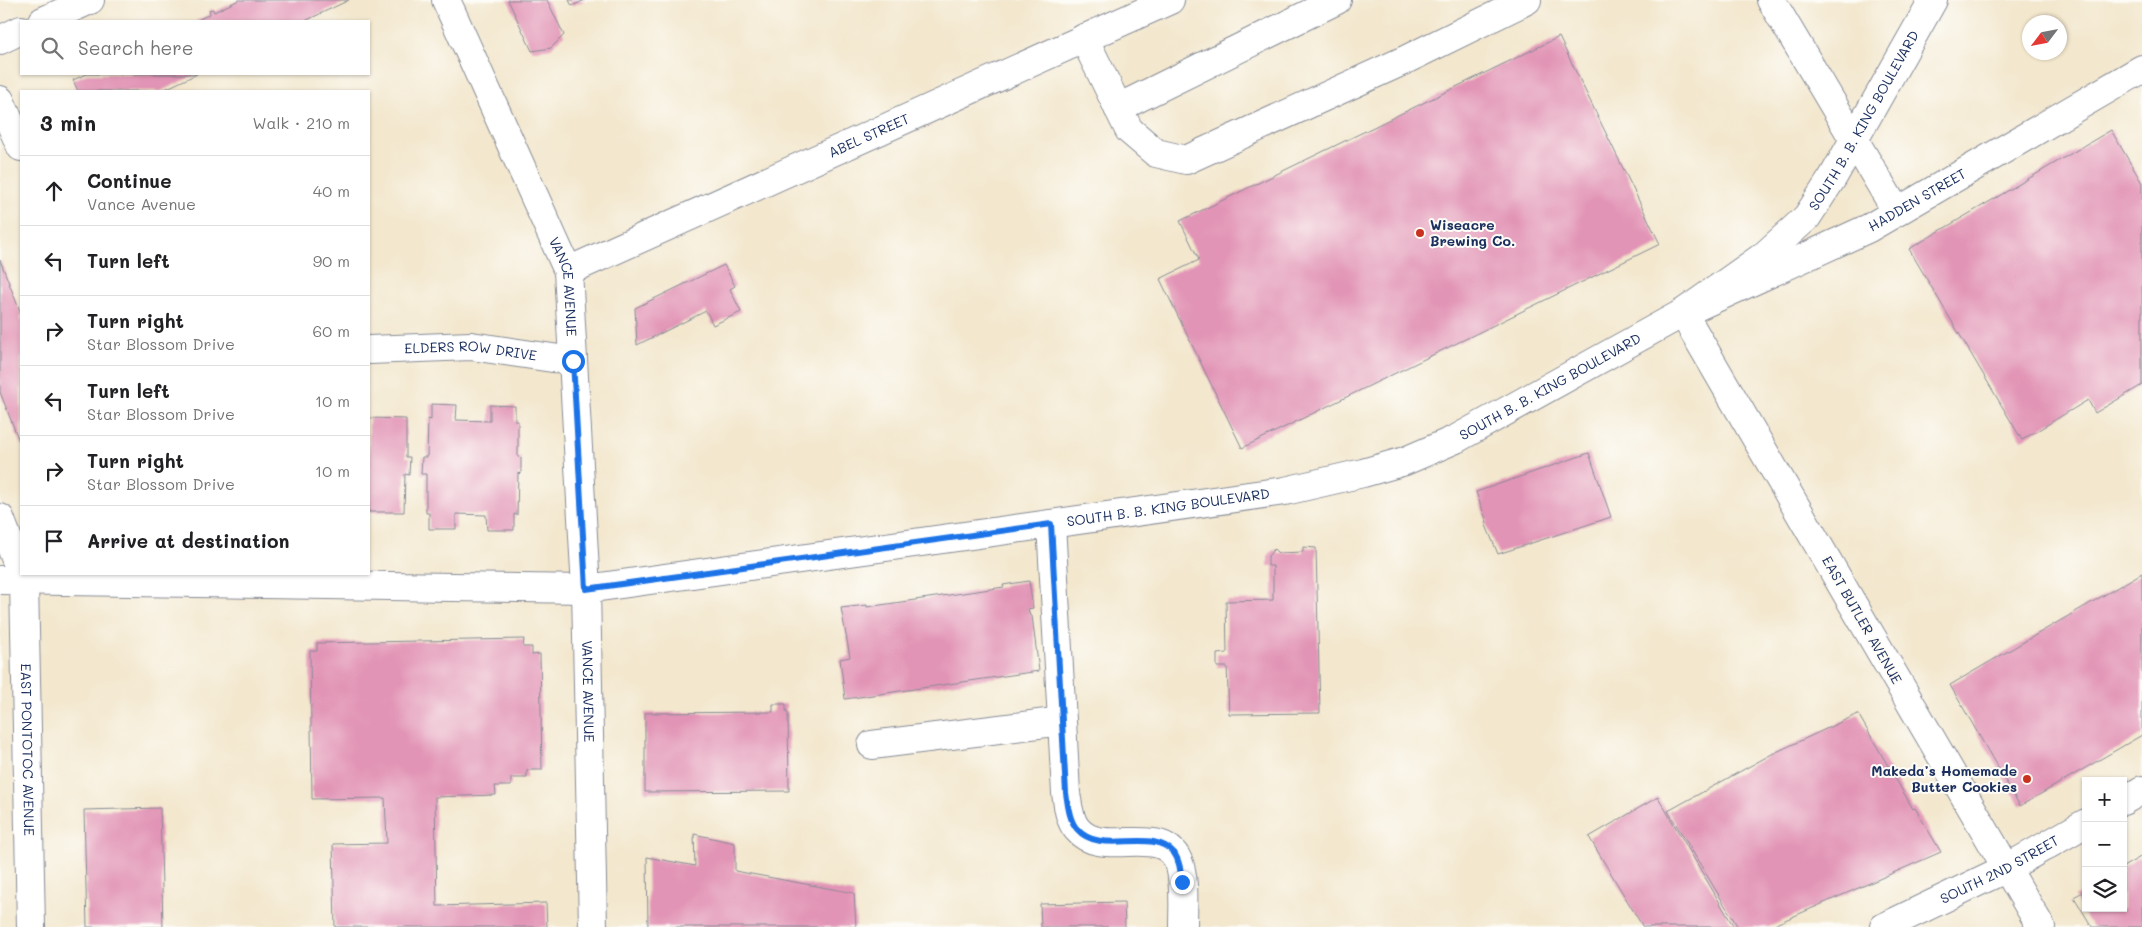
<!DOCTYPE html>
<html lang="en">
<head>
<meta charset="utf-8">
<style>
	:root { --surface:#fff; --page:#f6f6f6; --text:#202124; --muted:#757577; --line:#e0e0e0 }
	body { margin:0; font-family:Mali,sans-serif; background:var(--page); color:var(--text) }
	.controls { position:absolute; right:15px; bottom:15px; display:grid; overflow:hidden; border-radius:0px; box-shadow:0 1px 4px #0004 }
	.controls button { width:45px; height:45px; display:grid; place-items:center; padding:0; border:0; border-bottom:1px solid var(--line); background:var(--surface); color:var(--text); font:25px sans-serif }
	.compass { position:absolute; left:2022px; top:15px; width:45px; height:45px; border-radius:50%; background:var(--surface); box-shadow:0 1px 4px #0004; rotate:238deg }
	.stop { position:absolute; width:15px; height:15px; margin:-11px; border:4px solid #1a73e8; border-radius:50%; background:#fff }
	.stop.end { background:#1a73e8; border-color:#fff; box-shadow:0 1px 5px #0008 }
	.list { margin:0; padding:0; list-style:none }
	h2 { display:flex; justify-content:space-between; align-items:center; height:65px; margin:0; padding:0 20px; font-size:21px }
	h2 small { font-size:16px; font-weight:400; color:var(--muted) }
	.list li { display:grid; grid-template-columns:32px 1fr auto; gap:15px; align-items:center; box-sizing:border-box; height:70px; padding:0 20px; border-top:1px solid var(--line) }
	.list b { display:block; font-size:19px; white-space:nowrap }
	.list p { margin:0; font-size:16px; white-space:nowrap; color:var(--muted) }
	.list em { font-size:16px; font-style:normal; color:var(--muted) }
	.icon { flex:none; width:28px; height:28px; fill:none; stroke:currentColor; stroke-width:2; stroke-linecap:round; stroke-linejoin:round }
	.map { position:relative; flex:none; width:2142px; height:927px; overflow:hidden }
	.search { position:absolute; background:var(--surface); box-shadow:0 1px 4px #0004; left:20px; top:20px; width:350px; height:55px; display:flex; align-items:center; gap:12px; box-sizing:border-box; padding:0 18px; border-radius:0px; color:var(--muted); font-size:19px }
	.panel { position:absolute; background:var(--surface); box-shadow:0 1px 4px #0004; left:20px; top:90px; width:350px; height:485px; border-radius:0px }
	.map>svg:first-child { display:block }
	.building { fill:#e294b6 }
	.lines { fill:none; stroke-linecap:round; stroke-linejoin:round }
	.minor-casing { stroke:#878b96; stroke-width:30 }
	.major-casing { stroke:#878b96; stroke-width:30 }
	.minor { stroke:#fff; stroke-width:28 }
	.major { stroke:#fff; stroke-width:28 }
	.route { stroke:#1a73e8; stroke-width:6 }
	.poi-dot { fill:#c8321e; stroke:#fdfcf7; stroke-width:2 }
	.labels { text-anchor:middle; stroke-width:4; stroke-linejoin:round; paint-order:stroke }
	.street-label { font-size:14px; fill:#1b2f5e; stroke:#fdfcf7 }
	.poi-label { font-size:14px; font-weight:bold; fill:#1b2f5e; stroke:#fdfcf7; text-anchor:start }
</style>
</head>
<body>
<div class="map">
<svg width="2142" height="927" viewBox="0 0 2142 927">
	<rect width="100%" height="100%" fill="#fdfcf7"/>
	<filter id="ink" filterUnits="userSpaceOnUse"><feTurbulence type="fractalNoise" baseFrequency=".02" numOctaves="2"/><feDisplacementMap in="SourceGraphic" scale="10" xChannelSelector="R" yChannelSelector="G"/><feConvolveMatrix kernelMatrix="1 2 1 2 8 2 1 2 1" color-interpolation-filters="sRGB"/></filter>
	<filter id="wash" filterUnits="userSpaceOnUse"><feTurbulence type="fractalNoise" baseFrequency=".0096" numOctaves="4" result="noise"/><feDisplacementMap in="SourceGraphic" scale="20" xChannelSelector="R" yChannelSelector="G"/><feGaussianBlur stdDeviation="1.12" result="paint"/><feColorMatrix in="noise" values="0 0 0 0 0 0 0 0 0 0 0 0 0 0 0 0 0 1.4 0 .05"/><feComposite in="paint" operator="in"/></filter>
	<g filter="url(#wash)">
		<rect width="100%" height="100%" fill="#f3e7cd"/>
		<g id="blocks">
			<path class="building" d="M239 0H349L305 21H195L210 14 209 10 213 9 214 12Z
				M508 0H547L564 35 551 48 532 51Z
				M569 0H585L572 6Z
				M1559 37 1660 244 1242 448 1160 279 1199 260 1180 221Z
				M87 74H197L161 91H78L73 80Z
				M2111 130 2142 183V385L2095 413 2088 400 2022 440 1909 249Z
				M0 260 21 314V446L0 392Z
				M724 265 735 286 730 289 741 312 713 325 706 311 637 345 635 308Z
				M431 404 457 405 456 420 490 421V405L515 406V421H518V457L521 458V474L518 473 517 515 514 514V530H487L486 515 456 514V529H429V513H426V474H421L422 457H427L428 419 431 420Z
				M369 418 406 419V457H410L409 475 405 474 404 512H369Z
				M1589 453 1611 517 1498 554 1485 523 1487 522 1476 492Z
				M1303 547 1316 548 1320 713 1229 714 1227 667H1217V654L1227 653 1226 601 1273 600V566H1268V556L1274 549 1278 553 1303 552Z
				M2142 573V735L2020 806 1950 685Z
				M1029 581 1033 608 1028 609 1030 616H1032L1039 671 845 699 840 659 850 657 841 608 867 605V607L1004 587 1003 585Z
				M524 639 523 647H532V655L540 654 542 770H527V778H511V786H495L496 795 435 797 437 906 546 903 547 927H335L333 844 387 843 385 798 312 799 310 651H317V643Z
				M773 704H786V711L788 712 789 791 645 792V713L773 712Z
				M1858 714 1913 809 1915 808 1941 852 1769 927H1738L1668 811 1772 754Z
				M1658 797 1734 927H1643L1589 837Z
				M160 808 163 927H87L84 810Z
				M694 834 735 843V871L854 893 856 927H648L647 857 695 866Z
				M2142 856V927H2092L2074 897 2086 890V908H2123V867Z
				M1124 902 1125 927H1041L1040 904Z"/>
		</g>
	</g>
	<g filter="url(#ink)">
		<use href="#blocks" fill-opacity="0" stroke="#878b96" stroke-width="1"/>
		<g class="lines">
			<defs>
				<g id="minor">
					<path id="s1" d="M446 0 568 271 586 589 593 927"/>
					<path d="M1771 0 1897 212"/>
					<path d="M43 21 90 0"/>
					<path d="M1084 38 1129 130 1156 153 1186 160 1403 61 1527 0"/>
					<path d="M0 40 21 30"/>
					<path d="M0 100 21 147"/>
					<path d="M1118 108 1337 0"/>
					<path id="s2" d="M568 271 1170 0"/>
					<path id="s3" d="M369 350 471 346 573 361"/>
					<path d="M0 518 21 573"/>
					<path d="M1051 524 1066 793C1068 805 1069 820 1077 829 1103 861 1166 819 1180 866 1185 885 1183 908 1183 927"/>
					<path id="s4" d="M22 574 24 581 31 927"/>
					<path d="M872 745 1062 721"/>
					<path id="s5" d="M2041 927 1683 313 1869 228 2142 69"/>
				</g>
				<g id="major">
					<path id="s6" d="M0 580 586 589 1285 491 1363 473 1405 461 1456 439 1683 313 1765 255 1807 217 1833 177 1933 0"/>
					<path d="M2123 801 2142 790"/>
					<path id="s7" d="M1884 927 2007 868 2086 823"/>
				</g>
			</defs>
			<use href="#minor" class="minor-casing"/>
			<use href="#major" class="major-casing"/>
			<use href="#minor" class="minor"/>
			<use href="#major" class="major"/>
		</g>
	</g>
	<g class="lines" filter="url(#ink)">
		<path class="route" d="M573 361 586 589 1051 524 1066 793C1068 805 1069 820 1077 829 1101 857 1152 826 1174 853 1180 861 1181 873 1182 882"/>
	</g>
	<g class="poi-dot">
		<circle cx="1420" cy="233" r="5"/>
		<circle cx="2027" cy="779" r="5"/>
	</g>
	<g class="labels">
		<g class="street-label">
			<text dy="5" stroke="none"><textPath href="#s6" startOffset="2000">SOUTH B. B. KING BOULEVARD</textPath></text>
			<text dy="5" stroke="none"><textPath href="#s2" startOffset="330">ABEL STREET</textPath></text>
			<text dy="5" stroke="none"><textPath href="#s5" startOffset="971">HADDEN STREET</textPath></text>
			<text dy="5" stroke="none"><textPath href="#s1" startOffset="312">VANCE AVENUE</textPath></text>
			<text dy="5" stroke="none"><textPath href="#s3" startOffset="102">ELDERS ROW DRIVE</textPath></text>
			<text dy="5" stroke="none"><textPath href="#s6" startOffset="1579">SOUTH B. B. KING BOULEVARD</textPath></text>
			<text dy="5" stroke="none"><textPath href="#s6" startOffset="1174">SOUTH B. B. KING BOULEVARD</textPath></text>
			<text transform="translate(1862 620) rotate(60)" y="5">EAST BUTLER AVENUE</text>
			<text dy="5" stroke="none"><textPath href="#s1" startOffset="718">VANCE AVENUE</textPath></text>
			<text dy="5" stroke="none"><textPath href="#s4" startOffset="176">EAST PONTOTOC AVENUE</textPath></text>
			<text dy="5" stroke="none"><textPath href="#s7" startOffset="129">SOUTH 2ND STREET</textPath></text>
		</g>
		<g class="poi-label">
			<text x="1430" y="230">Wiseacre<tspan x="1430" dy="16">Brewing Co.</tspan></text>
			<text x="2017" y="776" text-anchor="end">Makeda’s Homemade<tspan x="2017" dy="16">Butter Cookies</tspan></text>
		</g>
	</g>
</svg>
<div class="controls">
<button>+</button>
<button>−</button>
<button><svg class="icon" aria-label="layers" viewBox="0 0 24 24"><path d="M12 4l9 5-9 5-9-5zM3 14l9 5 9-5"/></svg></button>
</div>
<svg class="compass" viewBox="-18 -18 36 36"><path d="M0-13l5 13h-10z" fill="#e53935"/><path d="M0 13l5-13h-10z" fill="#757577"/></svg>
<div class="stop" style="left:573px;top:361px"></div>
<div class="stop end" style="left:1182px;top:882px"></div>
<div class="search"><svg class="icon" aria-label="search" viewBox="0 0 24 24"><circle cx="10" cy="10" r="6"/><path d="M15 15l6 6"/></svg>Search here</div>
<section class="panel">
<h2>3 min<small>Walk · 210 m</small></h2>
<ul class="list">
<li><svg class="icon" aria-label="ahead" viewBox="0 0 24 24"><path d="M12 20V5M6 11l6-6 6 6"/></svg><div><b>Continue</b><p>Vance Avenue</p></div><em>40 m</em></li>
<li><svg class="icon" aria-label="left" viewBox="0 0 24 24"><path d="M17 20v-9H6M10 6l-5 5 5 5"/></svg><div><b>Turn left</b></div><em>90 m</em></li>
<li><svg class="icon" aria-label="right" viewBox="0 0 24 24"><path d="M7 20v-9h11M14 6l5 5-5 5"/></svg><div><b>Turn right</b><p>Star Blossom Drive</p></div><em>60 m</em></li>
<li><svg class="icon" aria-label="left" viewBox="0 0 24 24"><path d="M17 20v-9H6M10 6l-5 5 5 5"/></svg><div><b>Turn left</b><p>Star Blossom Drive</p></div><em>10 m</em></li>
<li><svg class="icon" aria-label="right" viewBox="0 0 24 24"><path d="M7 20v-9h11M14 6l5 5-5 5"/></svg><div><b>Turn right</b><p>Star Blossom Drive</p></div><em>10 m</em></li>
<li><svg class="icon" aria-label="arrive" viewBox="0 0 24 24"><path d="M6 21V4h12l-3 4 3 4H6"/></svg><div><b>Arrive at destination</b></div></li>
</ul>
</section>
</div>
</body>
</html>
